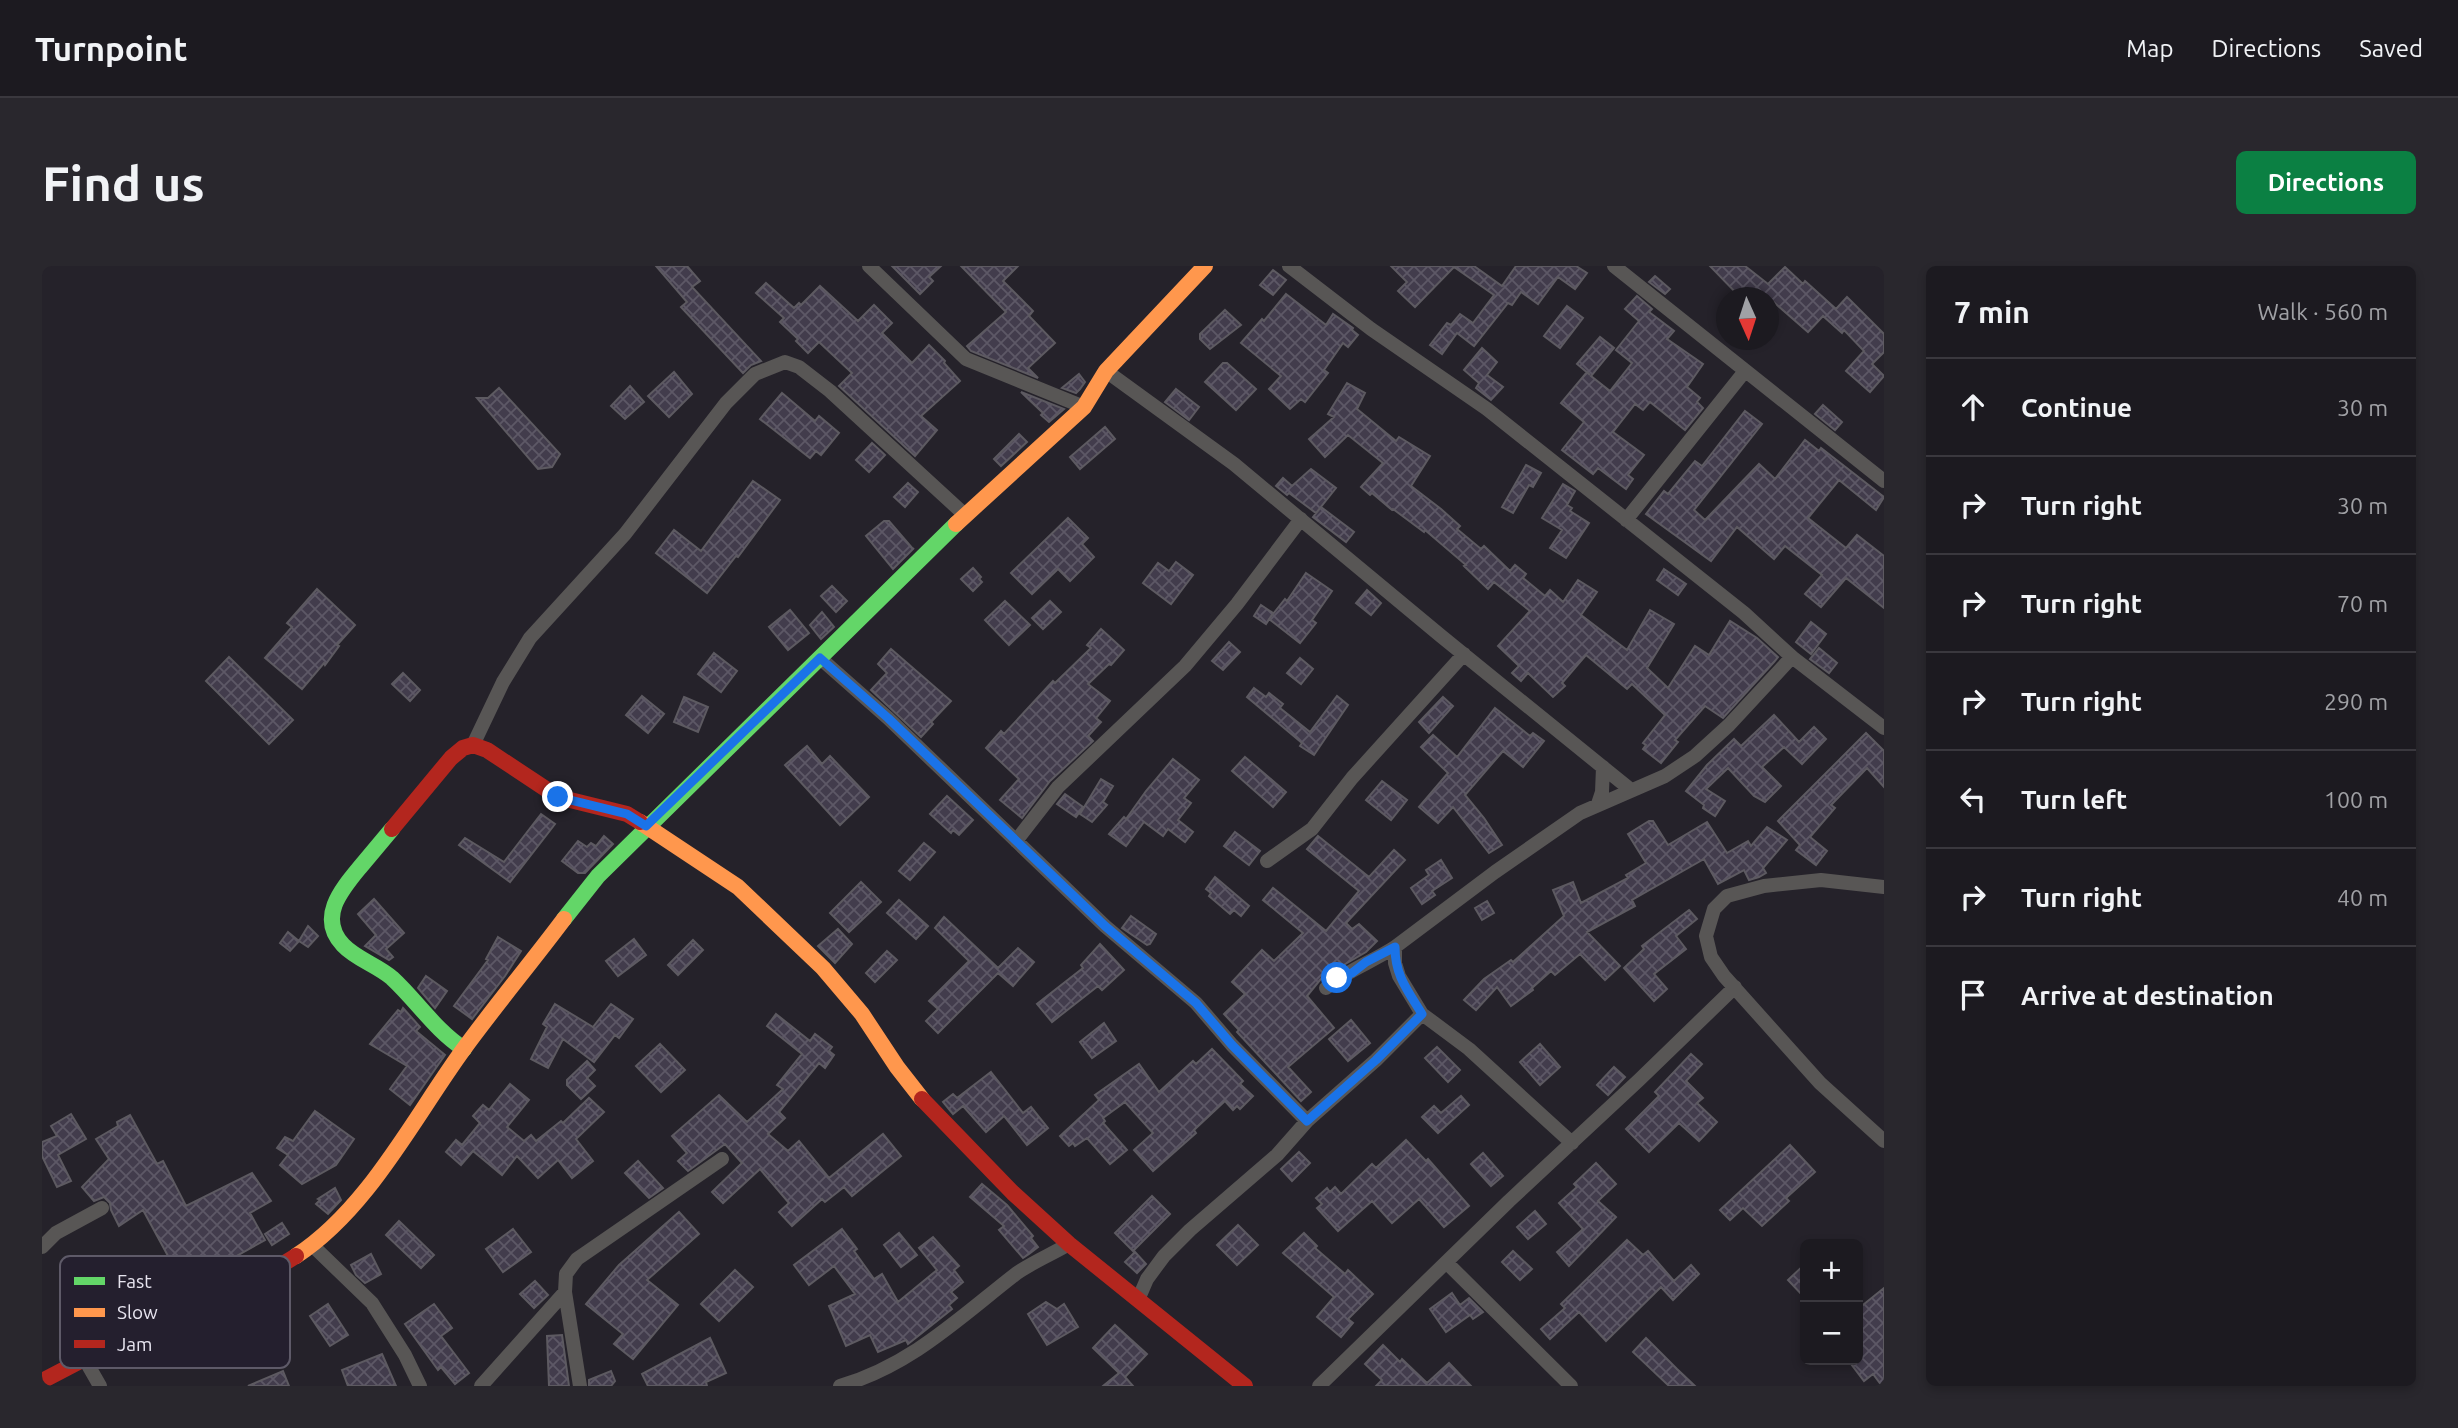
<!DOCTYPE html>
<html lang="en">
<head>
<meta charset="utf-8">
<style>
	:root { --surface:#1c1a20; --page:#29272d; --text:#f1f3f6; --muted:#a0a1a5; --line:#3a383e; --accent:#0b8043 }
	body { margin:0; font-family:Ubuntu,sans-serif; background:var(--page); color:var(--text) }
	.controls { position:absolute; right:21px; bottom:21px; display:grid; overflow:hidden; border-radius:10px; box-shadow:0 4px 10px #0003 }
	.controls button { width:63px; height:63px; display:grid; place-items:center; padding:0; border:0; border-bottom:2px solid var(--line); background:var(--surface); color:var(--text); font:35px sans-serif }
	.compass { position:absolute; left:1674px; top:21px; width:63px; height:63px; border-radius:50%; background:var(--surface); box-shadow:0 4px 10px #0003; rotate:177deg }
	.stop { position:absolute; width:21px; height:21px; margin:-16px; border:5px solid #1a73e8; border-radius:50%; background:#fff }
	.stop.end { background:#1a73e8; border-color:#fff; box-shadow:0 2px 7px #0008 }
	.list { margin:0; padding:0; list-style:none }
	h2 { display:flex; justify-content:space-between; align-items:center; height:91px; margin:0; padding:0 28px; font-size:30px }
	h2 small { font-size:23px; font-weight:400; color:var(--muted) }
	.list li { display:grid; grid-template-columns:46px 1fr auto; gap:21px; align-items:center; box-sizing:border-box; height:98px; padding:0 28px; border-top:2px solid var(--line) }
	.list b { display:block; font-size:26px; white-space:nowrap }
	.list em { font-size:23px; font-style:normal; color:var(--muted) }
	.icon { flex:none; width:38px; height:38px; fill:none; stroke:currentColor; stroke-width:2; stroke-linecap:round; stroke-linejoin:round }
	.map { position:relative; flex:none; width:1842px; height:1120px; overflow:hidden; border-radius:10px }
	header { display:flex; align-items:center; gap:42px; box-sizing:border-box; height:98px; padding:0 35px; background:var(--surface); border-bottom:2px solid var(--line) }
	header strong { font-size:33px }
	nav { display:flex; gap:38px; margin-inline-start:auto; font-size:24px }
	.intro { display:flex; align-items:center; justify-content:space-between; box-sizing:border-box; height:168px; padding:0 42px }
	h1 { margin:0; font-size:49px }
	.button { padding:18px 32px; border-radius:10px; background:var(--accent); color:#fff; font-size:24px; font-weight:700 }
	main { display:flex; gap:42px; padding:0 42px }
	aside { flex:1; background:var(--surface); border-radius:10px; box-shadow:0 4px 10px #0003 }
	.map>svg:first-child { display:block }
	.building { fill:url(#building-cross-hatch); stroke:#5d5a61; stroke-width:2 }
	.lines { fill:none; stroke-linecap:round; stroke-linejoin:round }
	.street { stroke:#585655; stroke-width:14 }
	.fast { stroke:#63d668; stroke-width:16 }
	.slow { stroke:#ff974d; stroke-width:16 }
	.jam { stroke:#b3261e; stroke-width:16 }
	.route { stroke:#1a73e8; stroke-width:9 }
	.key { fill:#241f2e; stroke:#5e5a68; stroke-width:2 }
	.key-label { font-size:19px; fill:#e7e4ef }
</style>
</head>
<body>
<header>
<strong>Turnpoint</strong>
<nav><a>Map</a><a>Directions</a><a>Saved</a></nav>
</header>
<div class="intro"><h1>Find us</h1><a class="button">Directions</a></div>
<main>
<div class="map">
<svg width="1842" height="1120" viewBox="0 0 1842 1120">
	<defs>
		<pattern id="building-cross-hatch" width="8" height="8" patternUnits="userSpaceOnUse" patternTransform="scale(1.75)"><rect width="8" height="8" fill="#423c4c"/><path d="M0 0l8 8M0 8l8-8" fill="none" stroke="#5d5866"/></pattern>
	</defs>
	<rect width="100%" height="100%" fill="#25222a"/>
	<path class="building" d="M614 0H645L658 15 650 21 719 95 709 99 701 107 639 41 645 36Z
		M850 0H899L887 11 891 15 878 28Z
		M919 0H976L961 15 991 45 987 50 1013 77 986 102 996 112 929 85 925 80 964 46Z
		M1349 0H1432L1460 20 1474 0H1534L1545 7 1533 23 1516 11 1496 38 1479 26 1470 39 1466 37 1432 80 1415 67 1400 88 1388 79 1405 57 1409 59 1418 48 1431 57 1452 29 1412 1 1373 41 1356 25 1365 16Z
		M1668 0H1703L1726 18 1743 1 1761 18 1763 15 1794 43 1805 31 1842 68V86L1830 98 1842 110 1828 126 1804 105 1822 85 1802 64 1800 67 1781 50 1766 66 1727 32H1699Z
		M1231 4 1244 14 1231 29 1218 19Z
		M1613 10 1628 23 1623 28 1607 16Z
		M724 17 752 42 757 37 759 39 778 20 816 55 832 39 850 57 840 67 870 97 887 79 903 95 902 97 918 115 879 150 895 164 873 190 797 120 810 107 777 76 766 87 754 75 756 73 738 56 742 52 714 27Z
		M1244 28 1284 59 1291 48 1311 62 1310 64 1316 69 1306 81 1301 77 1282 104 1286 107 1263 136 1259 133 1248 143 1227 123 1239 110 1199 77 1220 53 1222 55Z
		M1595 30 1610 43 1607 46 1632 65 1625 73 1661 98 1645 121 1658 132 1655 136 1661 142 1643 164 1608 136 1601 144 1593 138 1571 166 1602 189 1586 209 1591 213 1584 223 1556 202 1551 208 1520 184 1542 156 1519 137 1545 106 1548 109 1535 98 1558 71 1572 82 1549 110 1568 125 1590 97 1574 84 1597 55 1583 43Z
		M1525 40 1541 52 1518 82 1502 70Z
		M1183 44 1199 59 1168 83 1158 73V68Z
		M1440 82 1455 96 1445 109 1461 121 1449 134 1434 122 1437 117 1422 104Z
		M1181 97H1185L1214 123 1194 144 1163 116Z
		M632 106 650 128 627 151 606 130Z
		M1037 108 1043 116 1038 123 1034 127 1020 122Z
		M1305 117 1323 127 1315 143 1354 175 1357 171 1388 190 1369 220 1399 243 1418 260 1415 263 1439 283 1442 280 1468 305 1473 299 1484 308 1481 312 1503 330 1508 324 1521 336 1536 314 1555 326 1539 349 1585 384 1608 344 1632 358 1605 402 1626 422 1653 380 1667 389 1688 355 1715 372 1736 391 1732 396 1681 452 1663 440 1633 474 1636 476 1619 497 1601 483 1604 479 1601 477 1623 449 1590 418 1585 423 1544 389 1520 417 1523 420 1511 431 1486 407 1479 415 1470 407 1477 400 1456 380 1488 345 1452 316 1446 323 1422 300 1424 299 1383 264 1382 266 1351 243 1350 244 1330 227 1328 229 1319 221 1341 197 1306 169 1283 191 1267 173 1292 151 1286 148Z
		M588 120 602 136 583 153 569 140Z
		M457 122 518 188 510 201 496 203 435 132H446Z
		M1134 123 1157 141 1147 154 1123 136Z
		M979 126 1022 143 1007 156 999 149 1001 147Z
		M740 127 773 155 777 150 797 167 779 189 774 185 768 192 718 153Z
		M1781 139 1800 156 1793 164 1773 148Z
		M1703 145 1720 158 1652 244 1663 254 1717 198 1733 213 1763 174 1777 185 1779 182 1842 231 1834 244 1797 214 1766 252 1804 282 1815 269 1842 290V342L1804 312 1779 341 1763 328 1780 309 1743 280 1732 293 1695 261 1669 295 1604 248 1622 225 1626 228 1653 195 1660 200Z
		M1063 161 1073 173 1038 203 1028 191Z
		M977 168 985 176 959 200 952 193Z
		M830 177 843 189 827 206 814 194Z
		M1484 199 1499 207 1491 221 1487 219 1471 247 1460 241Z
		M1269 203 1294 222 1274 247 1247 227 1245 229 1234 220 1241 212 1250 220Z
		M711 215 738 234 696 291 694 290 665 327 614 287 632 264 659 285Z
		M866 217 876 226 863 241 852 231Z
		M1521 218 1533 225 1525 239 1530 242 1528 245 1547 257 1524 292 1508 282 1520 264 1500 252Z
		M1279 241 1312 266 1304 276 1271 251Z
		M1026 252 1046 272 1040 278 1052 291 1028 315 1016 303 990 328 969 307Z
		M842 255H847L871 283 872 282 851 303 824 270Z
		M1134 296 1151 309 1129 338 1101 317 1116 297 1127 305Z
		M931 302 939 311 937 313 940 316 931 325 919 313Z
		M1622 303 1644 318 1636 329 1615 314Z
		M1264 307 1290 325 1270 354 1274 357 1258 377 1227 353 1243 333 1245 335Z
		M790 320 805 335 794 346 779 330Z
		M275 323 313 359 295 379 297 380 283 399 282 397 260 423 223 392 250 361 245 357Z
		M1325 324 1339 337 1329 349 1314 337Z
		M963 335 988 359 967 379 943 354Z
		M1008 335 1019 346 1001 363 990 352Z
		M1219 339 1231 347 1224 358 1212 350Z
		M748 344 767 367 746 384 727 361Z
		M780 346 792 361 779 373 768 359Z
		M1769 356 1784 368 1769 388 1754 376Z
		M1059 363 1082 384 1069 399 1067 398 1046 418 1068 435 1054 452 1059 456 1046 470 1051 475 1008 515 980 552 958 534 977 513 944 482 959 465 962 468 1011 415 1013 417 1049 382 1045 379Z
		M1187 376 1198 386 1181 404 1170 395Z
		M1777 382 1795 397 1787 407 1768 393Z
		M849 383 909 435 889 456 891 458 879 471 829 424 845 407 836 398Z
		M672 387 695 405 679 426 656 408Z
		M187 391 251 454 227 478 164 415Z
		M1258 392 1271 403 1259 418 1245 407Z
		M361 407 378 424 368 435 350 418Z
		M1212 422 1224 431 1227 427 1241 438 1238 442 1268 466 1295 430 1306 439 1272 489 1258 480 1260 477 1205 431Z
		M600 430 622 448 606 467 584 449Z
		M642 431 666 441 656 466 632 456Z
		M1401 431 1411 440 1387 467 1377 456Z
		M1453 442 1488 470 1491 467 1502 475 1481 501 1461 485 1423 529 1442 552 1460 579 1447 587 1411 541 1396 557 1377 541 1406 507 1379 481 1391 469 1415 491Z
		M1732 449 1757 476 1772 461 1784 473 1760 498 1742 481 1720 501 1739 520 1723 536 1712 530 1686 502 1664 523 1683 535 1673 550 1661 542 1662 539 1644 525 1665 499 1692 473 1699 480Z
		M1824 467 1842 485V521L1825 502 1789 539 1793 542 1768 571 1785 585 1774 599 1754 584 1758 579 1736 555Z
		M765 480 780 498 788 490 827 531 798 559 743 499Z
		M1203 491 1244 526 1231 541 1190 505Z
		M1131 493 1157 514 1142 532 1149 537 1136 554 1151 566 1143 576 1126 563 1121 570 1102 556 1084 580 1067 568 1082 551 1084 553 1104 525Z
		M1059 513 1071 520 1061 536 1065 539 1050 556 1038 548Z
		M1340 515 1365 534 1349 554 1324 534Z
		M1023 528 1041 541 1034 551 1015 538Z
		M905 530 931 554 917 569 911 564 909 567 888 548Z
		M499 548 513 558 468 616 417 579 423 572 462 596Z
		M1607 555H1611L1626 579 1665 556 1685 587 1706 575 1709 580 1725 561 1745 574 1721 602 1724 607 1717 611 1707 614 1702 604 1676 618 1662 593 1590 634 1593 640 1545 666 1578 700 1563 714 1538 688 1513 709 1509 705 1490 722 1491 724 1469 740 1455 721 1434 744 1422 734 1442 713 1469 694 1471 696 1522 650 1511 624 1531 616 1539 637 1586 612 1584 609 1604 597 1586 568Z
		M1193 566 1218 585 1207 599 1182 580Z
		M562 570 571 578 543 607H536L520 595 536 575 545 581 549 577 554 580Z
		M1276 570 1327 611 1352 584 1363 594 1304 657 1310 663 1317 658 1335 675 1324 686 1298 701 1296 699 1278 714 1265 730 1292 762 1246 801 1269 826 1259 835 1195 766 1197 764 1182 748 1203 728 1190 716 1220 684 1232 695 1261 667 1221 634 1231 622 1284 665 1317 625 1265 583Z
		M882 577 893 586 868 614 857 605Z
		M1399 594 1410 612 1390 625 1393 629 1380 638 1369 622 1387 609 1384 604Z
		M1173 611 1207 640 1199 650 1192 644 1188 648 1167 630 1169 627 1164 623Z
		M819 616 839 636 807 666 788 647Z
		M332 633 362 667 344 683 351 691 347 694 323 680 334 669 316 648Z
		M857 634 886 660 874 673 845 647Z
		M1445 635 1452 647 1440 654 1433 642Z
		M1647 644 1655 653 1634 670 1644 683 1612 708 1625 723 1612 735 1582 702 1602 683 1600 680Z
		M1089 650 1114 668 1108 678 1105 679 1080 662Z
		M902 651 956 702 976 682 992 696 971 720 956 707 896 767 884 755 896 743 887 735 927 695 893 662Z
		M266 660 276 670 266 681 257 675Z
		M796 663 810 678 793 697 776 680Z
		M246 666 257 675 248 685 238 677Z
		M456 671 479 685 463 710 430 753 412 740 446 694 444 693Z
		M592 673 604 689 576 710 564 695Z
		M651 674 661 684 636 709 626 699Z
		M1058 678 1082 704 1060 724 1056 720 1010 756 995 738 1041 702 1039 699Z
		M845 685 855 694 833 716 824 707Z
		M384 710 405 725 393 742 376 722Z
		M513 738 551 761 569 738 591 753 577 772 573 769 552 796 521 773 506 802 489 793 505 761 501 758Z
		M361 742 378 761 374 765 403 789 368 839 348 823 365 800 328 778 356 744 359 746Z
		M734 748 768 775 773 768 790 781 787 785 792 789 783 802 777 797 737 846 743 852 726 868 746 885 757 875 787 912 841 868 859 890 810 930 802 921 783 936 780 933 750 960 737 946 747 937 718 903 681 937 670 926 700 897 683 878 646 905 636 895 645 887 630 870 677 829 705 856 741 823 735 819 760 788 725 760Z
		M1309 754 1328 777 1306 795 1287 773Z
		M1062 757 1074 775 1050 792 1038 776Z
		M618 778 643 804 619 826 594 800Z
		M1498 778 1518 801 1498 819 1478 796Z
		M1395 781 1418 804 1406 816 1383 792Z
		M1170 783 1201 815 1198 818 1211 830 1198 843 1195 840 1191 844 1183 835 1152 864 1154 867 1111 905 1092 884 1111 867 1083 836 1061 852 1063 855 1061 857 1085 884 1068 898 1045 872 1033 880 1031 877 1027 880 1018 870 1057 834 1053 829 1097 798 1117 826 1151 795 1154 798Z
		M1649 788 1660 798 1644 815 1661 832 1655 837 1675 856 1657 875 1637 857 1607 886 1584 863 1617 830 1613 826Z
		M545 795 553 804 545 812 553 820 539 833 525 819V814Z
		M1572 801 1583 811 1566 829 1555 819Z
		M949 806 981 847 989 841 1006 862 985 879 962 850 944 866 921 840 911 848 901 836 911 828 915 832Z
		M468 818 487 834 465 861 482 875 489 869 494 875 519 855 521 857 547 832 562 846 534 873 551 895 530 912 516 894 496 912 475 890 460 909 431 885 419 899 404 886 414 874 420 879 438 857 431 850 441 839 447 844Z
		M1419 830 1427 839 1396 867 1380 851 1392 840 1399 847Z
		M273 845 312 873 294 899 260 918 238 899 246 889 235 882 243 871 251 875Z
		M29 848 44 873 16 889 29 915 15 921 0 890V876L15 870 9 860Z
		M88 849 115 898 121 895 144 940 210 907 229 935 208 947 223 974 184 996 189 1006 141 1028 129 1003 132 1001 101 944 77 960 69 944 68 937 62 931 52 935 40 921 67 893 54 873 76 860 75 856Z
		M1364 874 1384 895 1386 893 1427 940 1402 961 1377 933 1350 957 1330 935 1296 965 1275 942 1280 938 1274 932 1285 922 1288 926 1293 921 1299 928 1330 898 1334 902Z
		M1748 879 1773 906 1744 932 1747 935 1720 960 1701 942 1688 954 1678 944Z
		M1257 886 1268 897 1250 915 1239 903Z
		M1441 887 1461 910 1449 920 1429 898Z
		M596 895 621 922 607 932 583 907Z
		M1554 897 1574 918 1556 935 1574 951 1527 1000 1515 986 1541 963 1517 937 1535 921 1532 918Z
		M940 918 965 939 991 970 989 972 996 981 987 988 981 992 957 964 962 960 928 931Z
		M293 922 299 934 286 948 274 938 278 934 276 933Z
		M1110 930 1128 948 1091 985 1073 967Z
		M1493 945 1504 958 1486 973 1475 961Z
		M637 946 657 968 605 1014 636 1039 591 1093 572 1078 581 1068 544 1038 577 999Z
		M357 955 392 989 379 1002 344 969Z
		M240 957 247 968 230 979 223 968Z
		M1196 959 1216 979 1195 999 1175 979Z
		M471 963 489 986 461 1006 444 983Z
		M800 963 815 983 812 985 832 1013 840 1008 856 1036 895 1004 877 982 891 971 917 1000 912 1004 921 1016 909 1026 915 1032 907 1039 910 1043 866 1078 864 1074 836 1086 828 1069 804 1080 787 1040 813 1028 792 1000 767 1019 752 999Z
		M857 967 875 989 859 1001 842 979Z
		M1262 967 1275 980 1273 982 1303 1008 1306 1004 1331 1028 1306 1053 1311 1057 1299 1071 1275 1051 1292 1031 1241 987Z
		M1585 974 1601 989 1606 985 1632 1015 1649 999 1657 1008 1631 1034 1619 1021 1564 1075 1537 1046 1508 1073 1499 1063 1523 1042 1519 1038Z
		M1471 985 1490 1003 1478 1014 1460 996Z
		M1093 986 1104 998 1095 1007 1083 996Z
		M329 988 339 1008 323 1017 314 1009 309 999Z
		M1763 998V1032L1746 1014Z
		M693 1004 711 1021 677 1055 659 1038Z
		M493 1015 506 1029 492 1042 478 1028Z
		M1842 1022V1120H1840L1831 1108 1822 1115 1806 1094H1816V1043Z
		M1410 1027 1418 1039 1427 1032 1441 1046 1431 1053 1428 1049 1404 1066 1388 1043Z
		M1004 1036 1015 1043 1022 1038 1036 1061 1005 1079 986 1048Z
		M286 1038 306 1069 288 1080 268 1050Z
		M392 1038 410 1062 399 1070 427 1107 413 1118 399 1101 396 1104 363 1058Z
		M1073 1059 1105 1088 1083 1111 1091 1120H1061L1077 1107 1051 1082Z
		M520 1069 527 1120H507L505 1070Z
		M668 1072 684 1107 664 1116 665 1120H606L600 1108Z
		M1604 1072 1635 1103 1653 1120H1627L1591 1086Z
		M1341 1079 1358 1096 1360 1093 1385 1117 1407 1097 1429 1120H1334L1340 1114 1323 1098Z
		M340 1088 354 1120H306L300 1104Z
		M241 1105 247 1120H206Z
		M569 1105 573 1115 569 1120H547V1114Z"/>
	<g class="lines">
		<path class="street" d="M827 0 924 93 1042 141
			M1247 0 1329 63 1445 143 1702 347 1750 391 1842 462
			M1572 0 1842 215
			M1064 105 1192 198 1399 370 1589 524
			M1584 254 1703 105
			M778 392 846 452 1063 660 1154 737 1190 779 1265 855
			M431 479 461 416 488 372 583 268 684 137 713 108 743 96 757 101 788 125 923 249
			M1556 538 1560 526 1561 501
			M974 575 1016 521 1143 400 1195 338 1259 253
			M1225 595 1270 563 1310 512 1422 388
			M1842 621 1779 614 1722 620 1685 630 1672 643 1664 670 1669 691 1682 710 1778 817 1842 875
			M1284 722C1304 705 1330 696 1353 681
			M1530 877 1427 783 1380 748 1357 710 1353 697V681L1453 606 1538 547 1623 510 1653 490 1687 459 1750 391
			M270 979 330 1037 363 1089 378 1120
			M0 981 14 967 60 942
			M1405 997 1529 1120
			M1096 1034 1105 1013 1122 990 1148 964 1235 889 1265 855 1334 794 1380 748
			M42 1092 58 1120
			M439 1120 523 1026
			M538 1120 523 1026 524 1008 535 993 680 893
			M798 1120C870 1099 918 1051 975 1007 991 996 1010 988 1027 978
			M1277 1120 1467 935 1597 814 1693 721"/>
		<path class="fast" d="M350 563C339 576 329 588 319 600 300 623 275 651 301 679 314 693 335 699 350 712 375 735 393 764 422 783
			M522 653 556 610 914 258"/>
		<path class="slow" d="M914 258 1042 141 1064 105 1163 0
			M598 556 696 621 781 702 820 748 855 801 880 833
			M254 990C326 943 371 853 421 784 453 740 489 697 522 653"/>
		<path class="jam" d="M350 563 409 492 421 482 431 479 445 484 516 531 585 548 598 556
			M880 833 971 927 1027 978 1203 1120
			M0 1115 155 1034 236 1001 254 990"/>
	</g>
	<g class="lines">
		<path class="route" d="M516 531 585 548 604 560 778 392 846 452 1063 660 1154 737 1190 779 1265 855 1334 794 1380 748C1366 725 1353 710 1353 681L1324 696 1310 707 1295 712"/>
	</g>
	<rect x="18" y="990" width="230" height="112" rx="10" class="key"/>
	<rect x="32" y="1011" width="31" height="8" fill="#63d668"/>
	<rect x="32" y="1042" width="31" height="9" fill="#ff974d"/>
	<rect x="32" y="1074" width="31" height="8" fill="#b3261e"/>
	<g class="key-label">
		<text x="75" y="1022">Fast</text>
		<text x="75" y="1053">Slow</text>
		<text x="75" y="1085">Jam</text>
	</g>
</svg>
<div class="controls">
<button>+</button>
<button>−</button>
</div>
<svg class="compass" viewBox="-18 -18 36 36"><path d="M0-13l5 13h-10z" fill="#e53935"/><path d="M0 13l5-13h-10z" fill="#a0a1a5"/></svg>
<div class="stop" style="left:1295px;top:712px"></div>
<div class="stop end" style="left:516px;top:531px"></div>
</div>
<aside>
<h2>7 min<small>Walk · 560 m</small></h2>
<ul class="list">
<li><svg class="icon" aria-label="ahead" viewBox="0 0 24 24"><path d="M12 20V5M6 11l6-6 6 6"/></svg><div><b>Continue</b></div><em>30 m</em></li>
<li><svg class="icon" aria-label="right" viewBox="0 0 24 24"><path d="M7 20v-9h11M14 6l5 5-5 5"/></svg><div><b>Turn right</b></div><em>30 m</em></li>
<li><svg class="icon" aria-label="right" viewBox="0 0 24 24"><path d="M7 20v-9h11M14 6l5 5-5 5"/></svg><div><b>Turn right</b></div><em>70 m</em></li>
<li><svg class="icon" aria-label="right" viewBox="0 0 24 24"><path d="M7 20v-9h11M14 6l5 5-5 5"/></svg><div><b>Turn right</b></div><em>290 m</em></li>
<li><svg class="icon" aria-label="left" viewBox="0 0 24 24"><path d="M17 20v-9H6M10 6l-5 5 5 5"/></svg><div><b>Turn left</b></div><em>100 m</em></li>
<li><svg class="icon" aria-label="right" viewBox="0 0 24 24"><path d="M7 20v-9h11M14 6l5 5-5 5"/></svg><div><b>Turn right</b></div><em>40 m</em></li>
<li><svg class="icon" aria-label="arrive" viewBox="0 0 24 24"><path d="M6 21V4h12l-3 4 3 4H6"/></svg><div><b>Arrive at destination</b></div></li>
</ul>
</aside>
</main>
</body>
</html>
